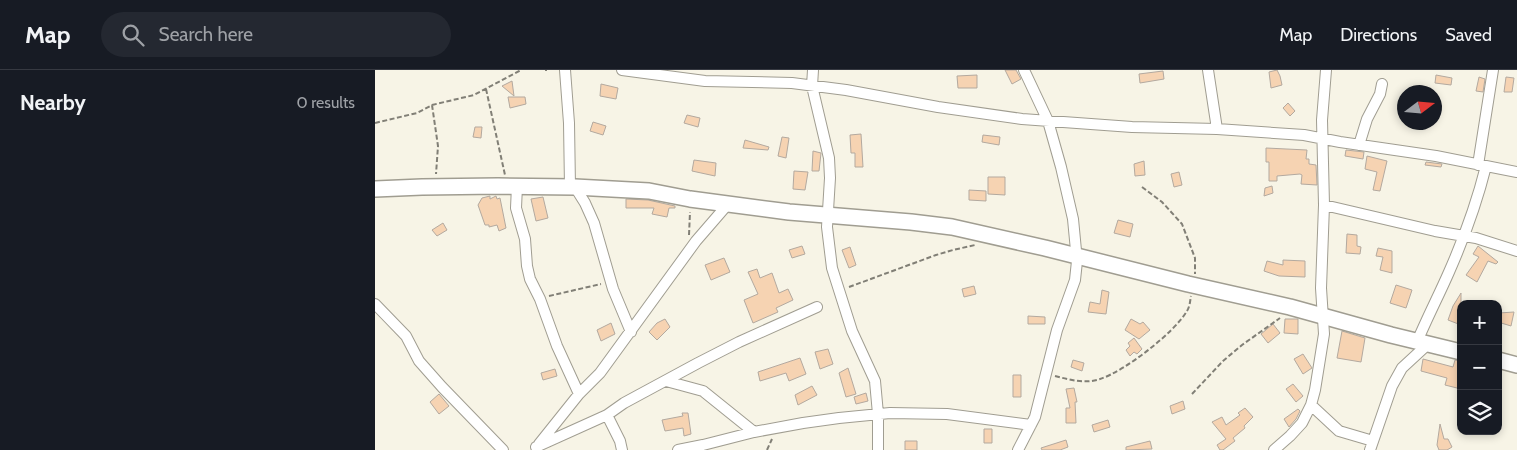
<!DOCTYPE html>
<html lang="en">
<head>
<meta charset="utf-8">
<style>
	:root { --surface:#171b24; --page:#242831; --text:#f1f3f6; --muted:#9ea1a6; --line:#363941 }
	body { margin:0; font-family:Cabin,sans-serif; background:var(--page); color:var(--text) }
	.controls { position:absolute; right:15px; bottom:15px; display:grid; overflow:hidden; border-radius:10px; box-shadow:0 2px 8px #0003 }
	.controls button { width:45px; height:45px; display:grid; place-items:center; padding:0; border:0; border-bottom:1px solid var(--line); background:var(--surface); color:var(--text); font:25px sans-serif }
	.compass { position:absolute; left:1022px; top:15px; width:45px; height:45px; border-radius:50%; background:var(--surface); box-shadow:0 2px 8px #0003; rotate:74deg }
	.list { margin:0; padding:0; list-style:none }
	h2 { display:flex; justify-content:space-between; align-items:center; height:65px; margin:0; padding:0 20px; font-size:21px }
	h2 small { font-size:16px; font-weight:400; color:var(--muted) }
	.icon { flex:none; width:28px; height:28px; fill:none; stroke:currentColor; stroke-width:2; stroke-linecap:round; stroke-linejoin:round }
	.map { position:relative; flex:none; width:1142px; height:380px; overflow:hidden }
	header { display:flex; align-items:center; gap:30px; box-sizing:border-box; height:70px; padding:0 25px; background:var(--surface); border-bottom:1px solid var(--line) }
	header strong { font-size:24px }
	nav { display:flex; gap:28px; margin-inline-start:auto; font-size:18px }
	.search { width:350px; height:45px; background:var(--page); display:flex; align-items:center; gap:12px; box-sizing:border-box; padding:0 18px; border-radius:28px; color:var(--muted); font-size:19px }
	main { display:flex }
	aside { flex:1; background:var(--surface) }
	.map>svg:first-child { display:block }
	.building { fill:#f6d3b2; stroke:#b3a99f }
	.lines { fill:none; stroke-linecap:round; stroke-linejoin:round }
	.street-casing { stroke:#a09d91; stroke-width:12 }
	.secondary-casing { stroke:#a09d91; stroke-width:18 }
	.path { stroke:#817f76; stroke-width:2; stroke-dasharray:5 2.5; stroke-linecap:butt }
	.street { stroke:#fff; stroke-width:10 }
	.secondary { stroke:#fff; stroke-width:15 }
</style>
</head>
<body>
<header>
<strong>Map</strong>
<div class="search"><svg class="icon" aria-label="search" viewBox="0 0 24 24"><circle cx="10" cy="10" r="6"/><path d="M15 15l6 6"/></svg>Search here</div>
<nav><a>Map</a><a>Directions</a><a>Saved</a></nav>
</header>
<main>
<aside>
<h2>Nearby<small>0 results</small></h2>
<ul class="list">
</ul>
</aside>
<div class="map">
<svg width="1142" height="380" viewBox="0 0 1142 380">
	<rect width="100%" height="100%" fill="#f7f4e6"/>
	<path class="building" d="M630 0H641L646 9 637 14Z
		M902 0 905 6 907 15 896 18 894 2Z
		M788 1 789 9 765 13 764 4Z
		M602 5V18H583L582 6Z
		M1061 5 1077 8 1076 15 1060 13Z
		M1104 7 1110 9 1108 22 1101 21Z
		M1131 7 1139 8 1137 22H1129Z
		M137 11 139 26 127 16Z
		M226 14 243 18 241 29 225 26Z
		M133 27H150L151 34 135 38Z
		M913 33 920 41 915 46 908 38Z
		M312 45 325 48 323 57 309 53Z
		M218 52 231 56 228 65 215 61Z
		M100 57H107L106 68 98 67Z
		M486 64 488 97H480V83H476L475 65Z
		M608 65 625 67 624 75 607 72Z
		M407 67 414 68 411 88 403 86Z
		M370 70 394 77 393 80 368 78Z
		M891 78 932 80 931 89H934V94L941 95 942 115 926 114 927 105 925 104 902 106V111H894V92H891Z
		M971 80 989 82 988 89 970 86Z
		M438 81 446 83 444 101H437Z
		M992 86 1012 91 1005 121 998 120 1002 102 990 99Z
		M319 90 341 93 340 106 317 101Z
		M769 91 770 105 760 106 759 94Z
		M1051 92 1067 94 1066 97 1050 95Z
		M419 101 433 102 430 120 418 119Z
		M804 102 807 115 799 117 796 104Z
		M613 107H630V125L613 124Z
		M897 116 898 123 889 126 890 118Z
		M594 120 611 121V131L594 130Z
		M115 126V129L121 126 122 129 125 128 131 158 124 161 122 155 114 157V155H110L103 135 107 128Z
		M168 127 173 148 161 151 156 129Z
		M251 129 273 130 300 136V138H294L292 147 277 144 279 138H251Z
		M743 150 758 154 755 167 739 163Z
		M68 153 72 160 62 166 57 160Z
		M972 164 982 165V176L986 177 985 184 971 183Z
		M427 176 430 184 417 188 414 180Z
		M1103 176 1123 192 1121 194 1113 191 1102 212 1091 205 1104 187 1098 184Z
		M475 177 481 195 474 198 467 180Z
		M1003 178 1017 181V203L1005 200 1008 187 1001 186Z
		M349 188 355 202 336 210 330 195Z
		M908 190 930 191V207L904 206 889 201 892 191 908 195Z
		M382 199 385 208 397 203 404 223 413 219 418 230 401 238 403 242 378 253 369 230 383 224 373 202Z
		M1021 215 1037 220 1031 238 1015 233Z
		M599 216 601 224 589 227 587 219Z
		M727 220 734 222 731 244 713 242 715 232 725 234Z
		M1086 223V255L1073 250 1078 236Z
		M1139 242 1136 256 1123 252 1124 243Z
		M653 246 670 247V254H653Z
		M290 249 295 257 282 270 274 262 282 253Z
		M756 249 765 254 768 252 775 260 764 269 750 260Z
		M910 249H923V264L909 263Z
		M236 253 240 264 226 271 222 260Z
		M898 254 905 263 893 273 886 264Z
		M967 261 990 268 986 292 962 288Z
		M759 268 767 279 762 284 759 282 755 286 751 280 755 276 753 273Z
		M453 279 458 294 445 299 440 282Z
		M928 284 937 298 928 304 919 289Z
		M425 288 431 304 414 311 411 303 385 311 383 302Z
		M1048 289 1078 297 1080 290 1086 291V319L1070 315 1072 308 1046 301Z
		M698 290 709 293 707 301 696 297Z
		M473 298 481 324 471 327 464 303Z
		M180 299 182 306 168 310 166 303Z
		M638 305H646V327H638Z
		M918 314 928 326 921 332 911 319Z
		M437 316 442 325 423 335 420 325Z
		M699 318 702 332H700L701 353H691V338H695L691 319Z
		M491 323 493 331 481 334 479 327Z
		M64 324 74 336 64 344 55 332Z
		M808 331 810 339 797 344 795 336Z
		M870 338 878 347 869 356 870 358 858 368 860 371 848 380H845L842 375 851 369 837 352 847 347 851 355 865 345 863 343Z
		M923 339 925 341 921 349 914 357 909 349Z
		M307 343H313L316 364 309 366 308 358 290 361 287 350 308 346Z
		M733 350 735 357 719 362 717 355Z
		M1065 354 1069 369H1073L1077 377 1072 380H1064L1062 375Z
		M609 359H617V373H609Z
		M691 370 693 377 685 380H667L666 378Z
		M530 371H542V380H530Z
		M775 371 777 379 751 380V377Z"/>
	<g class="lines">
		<defs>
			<path id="street" d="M190 0 194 53 195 117
				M247 0 330 11 417 13 471 20 563 37 647 49 757 57 842 59 929 65 965 72 1061 86 1142 102
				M438 0 437 16 454 88 455 108 452 157 457 198 477 261 500 311 503 344V380
				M833 0 842 59
				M984 75 992 49 1005 24 1007 14
				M1103 95 1118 0
				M142 116 141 138 150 169 152 196 155 209 165 229 182 276 204 324
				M200 117 210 133 219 153 238 219 256 262
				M949 135 1060 161 1101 168 1142 181
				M0 234 31 266 44 291 67 317 128 380
				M1042 272C1052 248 1064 225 1074 202 1089 168 1102 132 1111 96
				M291 311 328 321 379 362
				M936 335 964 361 998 371
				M232 345 245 371 247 380
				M164 374 204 324 225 303 321 171 353 134
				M161 377 232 345 249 333 323 293 364 272 442 237
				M303 380 328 375 379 362 428 353 464 348 515 343 572 344 656 355
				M643 380 660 347 682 260 700 210 702 191 698 149 686 97 673 51 649 0
				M899 380 915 366 927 353 936 335 940 320 949 264 946 218 949 135 947 50 951 0
				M995 380 1017 316 1027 298 1053 274"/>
			<path id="secondary" d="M0 119 47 117 123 116 200 117 274 121 315 129 414 142 536 152 577 157 670 178 813 214 915 237 1016 265 1086 282
				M1123 290 1142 295"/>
		</defs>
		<use href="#street" class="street-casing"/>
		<use href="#secondary" class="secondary-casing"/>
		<path class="path" d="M170 0H172
			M111 19 130 105
			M57 35 63 76 61 104
			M0 53 42 43 57 35 99 25 146 0
			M767 117 787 132 807 154 820 188V204
			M314 165 315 142
			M474 217 561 185 578 180 600 175
			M174 226 226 214
			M680 306C695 310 711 314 725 309 750 301 799 263 812 241 815 236 815 231 816 226
			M817 324 848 291 867 275 905 248
			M392 380 397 369"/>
		<use href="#street" class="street"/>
		<use href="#secondary" class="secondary"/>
	</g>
</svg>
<div class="controls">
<button>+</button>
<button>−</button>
<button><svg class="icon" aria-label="layers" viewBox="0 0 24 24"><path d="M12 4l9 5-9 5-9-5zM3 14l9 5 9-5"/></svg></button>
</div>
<svg class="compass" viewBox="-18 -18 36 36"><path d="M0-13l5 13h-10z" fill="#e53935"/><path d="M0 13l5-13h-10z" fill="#9ea1a6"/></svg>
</div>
</main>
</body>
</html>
